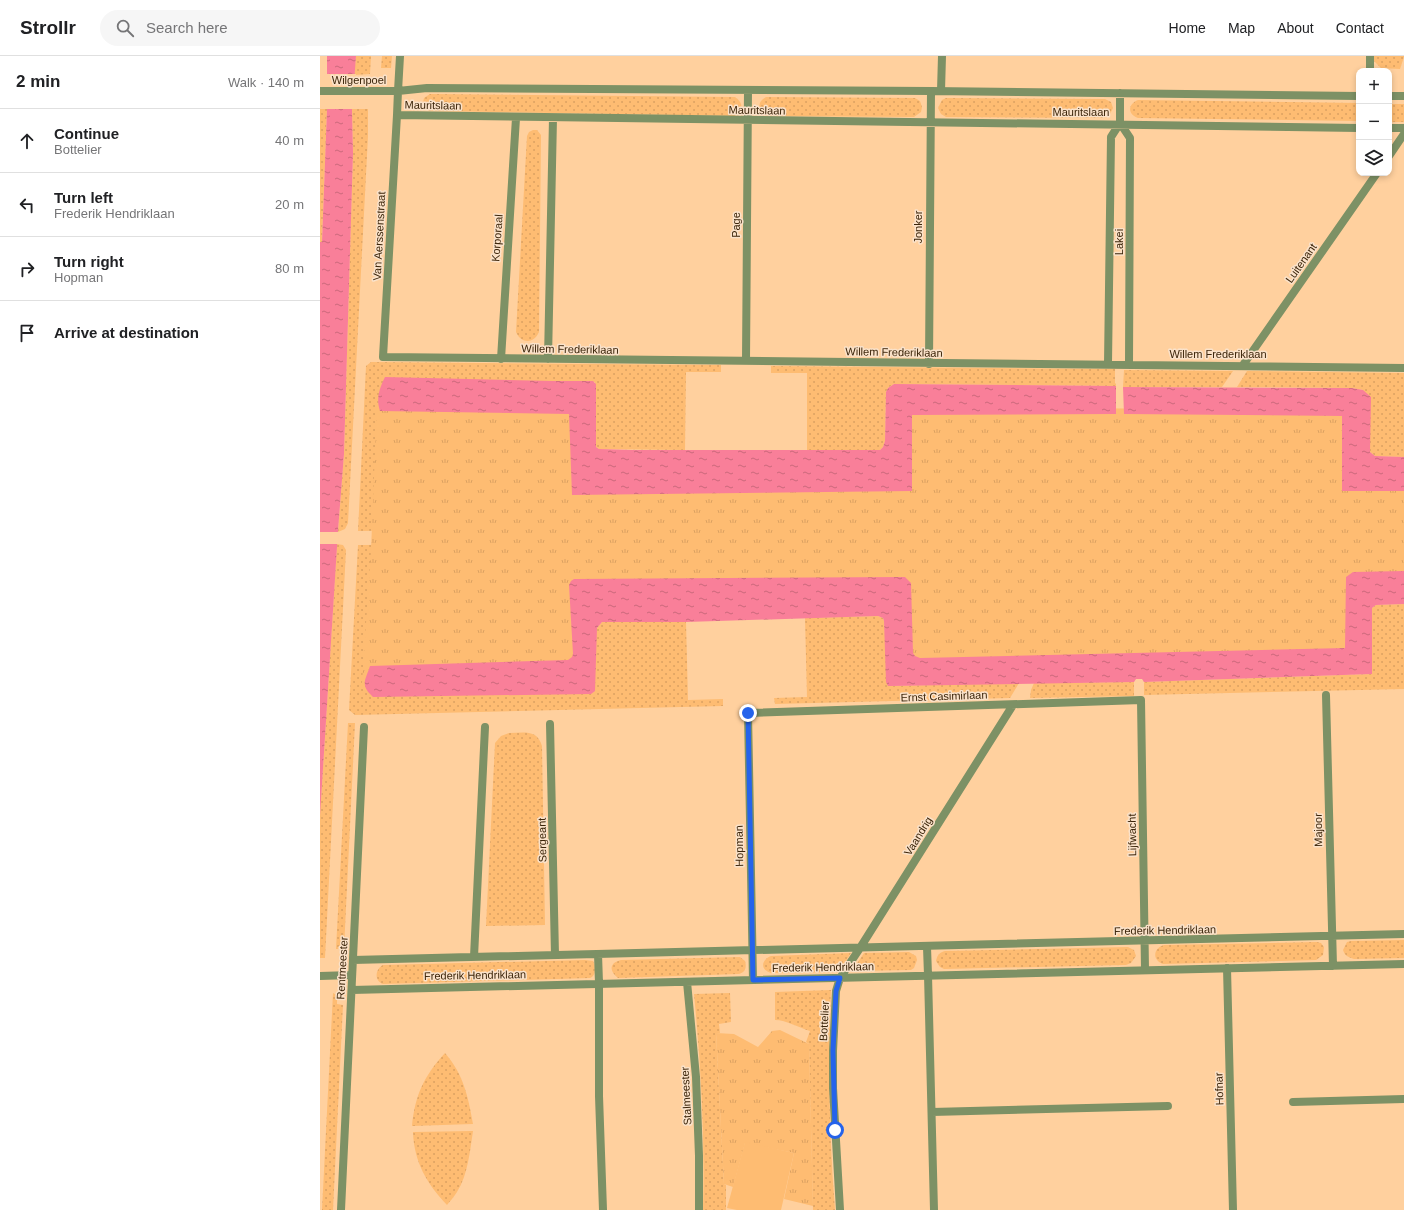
<!DOCTYPE html>
<html lang="en">
<head>
<meta charset="utf-8">
<style>
	:root { --surface:#fff; --page:#f6f6f6; --text:#202124; --muted:#757577; --line:#e0e0e0 }
	body { margin:0; font-family:Helvetica,sans-serif; background:var(--page); color:var(--text) }
	.controls { position:absolute; right:12px; top:12px; display:grid; overflow:hidden; border-radius:8px; box-shadow:0 2px 6px #0003 }
	.controls button { width:36px; height:36px; display:grid; place-items:center; padding:0; border:0; border-bottom:1px solid var(--line); background:var(--surface); color:var(--text); font:20px sans-serif }
	.stop { position:absolute; width:12px; height:12px; margin:-9px; border:3px solid #2563eb; border-radius:50%; background:#fff }
	.stop.end { background:#2563eb; border-color:#fff; box-shadow:0 1px 4px #0008 }
	.list { margin:0; padding:0; list-style:none }
	h2 { display:flex; justify-content:space-between; align-items:center; height:52px; margin:0; padding:0 16px; font-size:17px }
	h2 small { font-size:13px; font-weight:400; color:var(--muted) }
	.list li { display:grid; grid-template-columns:26px 1fr auto; gap:12px; align-items:center; box-sizing:border-box; height:64px; padding:0 16px; border-top:1px solid var(--line) }
	.list b { display:block; font-size:15px; white-space:nowrap }
	.list p { margin:0; font-size:13px; white-space:nowrap; color:var(--muted) }
	.list em { font-size:13px; font-style:normal; color:var(--muted) }
	.icon { flex:none; width:22px; height:22px; fill:none; stroke:currentColor; stroke-width:2; stroke-linecap:round; stroke-linejoin:round }
	.map { position:relative; flex:none; width:1084px; height:1154px; overflow:hidden }
	header { display:flex; align-items:center; gap:24px; box-sizing:border-box; height:56px; padding:0 20px; background:var(--surface); border-bottom:1px solid var(--line) }
	header strong { font-size:19px }
	nav { display:flex; gap:22px; margin-inline-start:auto; font-size:14px }
	.search { width:280px; height:36px; background:var(--page); display:flex; align-items:center; gap:10px; box-sizing:border-box; padding:0 14px; border-radius:22px; color:var(--muted); font-size:15px }
	main { display:flex }
	aside { flex:1; background:var(--surface) }
	.map>svg:first-child { display:block }
	.grass { fill:url(#grass-dots) }
	.park { fill:url(#park-tufts) }
	.garden { fill:#febc72 }
	.water { fill:url(#water-ripples) }
	.pier { fill:#ffd09e }
	.lines { fill:none; stroke-linecap:round; stroke-linejoin:round }
	.lane { stroke:#7d9165; stroke-width:8 }
	.street { stroke:#7d9165; stroke-width:8 }
	.route { stroke:#2563eb; stroke-width:5 }
	.labels { text-anchor:middle; stroke-width:3; stroke-linejoin:round; paint-order:stroke }
	.street-label { font-size:11px; fill:#3c250a; stroke:#fae2ca }
</style>
</head>
<body>
<header>
<strong>Strollr</strong>
<div class="search"><svg class="icon" aria-label="search" viewBox="0 0 24 24"><circle cx="10" cy="10" r="6"/><path d="M15 15l6 6"/></svg>Search here</div>
<nav><a>Home</a><a>Map</a><a>About</a><a>Contact</a></nav>
</header>
<main>
<aside>
<h2>2 min<small>Walk · 140 m</small></h2>
<ul class="list">
<li><svg class="icon" aria-label="ahead" viewBox="0 0 24 24"><path d="M12 20V5M6 11l6-6 6 6"/></svg><div><b>Continue</b><p>Bottelier</p></div><em>40 m</em></li>
<li><svg class="icon" aria-label="left" viewBox="0 0 24 24"><path d="M17 20v-9H6M10 6l-5 5 5 5"/></svg><div><b>Turn left</b><p>Frederik Hendriklaan</p></div><em>20 m</em></li>
<li><svg class="icon" aria-label="right" viewBox="0 0 24 24"><path d="M7 20v-9h11M14 6l5 5-5 5"/></svg><div><b>Turn right</b><p>Hopman</p></div><em>80 m</em></li>
<li><svg class="icon" aria-label="arrive" viewBox="0 0 24 24"><path d="M6 21V4h12l-3 4 3 4H6"/></svg><div><b>Arrive at destination</b></div></li>
</ul>
</aside>
<div class="map">
<svg width="1084" height="1154" viewBox="0 0 1084 1154">
	<defs>
		<pattern id="grass-dots" width="8" height="8" patternUnits="userSpaceOnUse"><rect width="8" height="8" fill="#febc72"/><path d="M2 2h.1M6 6h.1" fill="none" stroke="#dba161" stroke-width="1.8" stroke-linecap="round"/></pattern>
		<pattern id="park-tufts" width="24" height="20" patternUnits="userSpaceOnUse"><rect width="24" height="20" fill="#febc72"/><path d="M3 7l-1-3M5 7V3M7 7l1-3M15 17l-1-3M17 17v-4M19 17l1-3" fill="none" stroke="#dba161"/></pattern>
		<pattern id="water-ripples" width="26" height="14" patternUnits="userSpaceOnUse"><rect width="26" height="14" fill="#f97f99"/><path d="M2 4q2-2 4 0t4 0M15 11q2-2 4 0t4 0" fill="none" stroke="#cb687b"/></pattern>
	</defs>
	<rect width="100%" height="100%" fill="#ffd09e"/>
	<path class="grass" d="M36 0H51L50 18 34 19Z
		M62 0H72L71 12H61Z
		M1053 0H1084V1L1080 13 1061 12 1052 3Z
		M110 38 415 41C424 47 424 56 414 60L110 55C104 52 102 49 104 42Z
		M446 41 595 42 600 45 602 51 601 56 594 61 446 60 441 57C438 49 439 45 446 41Z
		M626 42 785 43 791 46 793 52 789 60 785 62 626 61 621 58 618 52 622 44Z
		M818 44 1039 47V65L818 62C807 58 808 48 818 44Z
		M1069 48H1084V66H1069Z
		M0 53H7L2 186H0Z
		M32 53H48V80L28 467 25 473 18 476 24 398 33 97Z
		M213 74H217L221 79 219 276C214 288 201 288 196 276L207 80 209 76Z
		M51 306 401 309V316H366L365 394 279 393 276 391V389L275 326 233 325 252 439 672 470 38 475 46 310Z
		M451 310 795 313V327L796 328V330L574 328 568 332 566 336 565 385 563 391 560 394H487V317H451Z
		M804 314 913 315 902 331H803Z
		M927 315 1084 317V401L1055 400 1050 396 1043 334 1032 332 917 331Z
		M775 484 254 523 277 572 282 566H366L368 644 403 643V650L35 659 29 654 38 489Z
		M17 488 23 489 26 494 5 902H0V760Z
		M1084 548V633L824 639V626L1052 618V552L1056 549Z
		M558 560 563 562 564 565 569 630 699 627 690 642 455 648 454 642 487 641 485 562Z
		M814 626V640L710 642 711 634 714 627Z
		M28 667H35L24 893H16Z
		M189 677C204 677 217 673 222 690L225 869 166 870 175 687 181 680Z
		M1084 884V902L1034 903C1028 901 1025 900 1023 894L1027 886 1031 885Z
		M997 886 1001 887 1004 891 1003 899 996 904 843 908C832 904 833 892 844 889Z
		M808 891 814 894 816 900 811 907 806 909 624 913 620 911 616 905C617 899 620 896 625 895Z
		M589 896 596 900 597 904 594 912 591 914 532 915 544 897Z
		M531 897 519 916 451 917C440 914 441 904 451 900Z
		M420 901 425 905C427 912 425 917 418 918L298 922C289 915 289 907 301 904Z
		M265 904 273 905C276 911 276 920 270 922L63 928C54 925 55 913 63 909Z
		M511 934C508 1008 509 1081 515 1154H493L489 988 486 986 490 975C480 972 466 964 455 964V936Z
		M13 937 17 939V948L23 949 13 1154H2Z
		M410 937 411 966 399 968 400 977H396L404 1128 406 1129V1154H383C385 1082 381 1010 374 938Z
		M125 997C144 1019 148 1041 153 1068L92 1070C95 1039 104 1020 125 997Z
		M153 1075C150 1094 148 1119 137 1136 134 1141 130 1145 127 1149 107 1128 94 1106 93 1076Z"/>
	<path class="park" d="M57 348 263 353 266 427 585 430 587 351 1035 354 1040 422H1084V530L1032 531 1037 604 589 619V541L268 545 269 622 42 627 51 494Z
		M460 974 489 988 493 1150 464 1143 474 1097 425 1087 413 1131 404 1128 396 977 414 978 438 991 452 975Z"/>
	<path class="garden" d="M425 1086 474 1097 461 1154H417L407 1152Z"/>
	<path class="water" d="M7 0H36L32 54 33 97 24 398 18 475 0 760V186H2L7 53Z
		M65 321 233 325H273L276 328V391L279 393 313 394H560L563 391 565 385 566 336 568 332 574 328 796 330V358L592 359V435L252 439 249 358 60 355C56 343 59 333 65 321Z
		M803 331 1032 332 1043 334 1051 341 1050 396 1055 400 1084 401V435H1022V360L804 358Z
		M1084 515V548L1056 549 1052 552V618L824 626 822 623H816L814 626 571 630H568L566 626 564 565 563 562 558 560 366 566H282L277 572 275 635 271 638 53 641C40 629 45 625 50 610L248 604 252 601 253 598 249 529 251 525 254 523 585 521 591 527 593 597 595 600 600 602 1025 592 1026 521 1033 516Z"/>
	<path class="pier" d="M4 18H36L34 53H5Z
		M0 476H18L19 488H0Z"/>
	<g class="lines">
		<path class="lane" d="M608 919 614 1154
			M279 927V1040L283 1154
			M973 1046 1084 1043
			M612 1056 848 1050"/>
		<path class="street" d="M1050 15V0
			M0 35H78L80 0
			M621 35 622 0
			M1039 40 611 35 107 32 78 35 77 59C397 66 718 66 1039 72
			M1069 40H1084
			M77 59 63 301C403 307 744 306 1084 312
			M800 67 810 82 809 309
			M1069 72H1084
			M1069 100 1084 78
			M181 303 196 62
			M228 303 233 62
			M426 305 428 34
			M609 308 611 35
			M788 308 791 81 800 67V37
			M923 309 1057 117
			M1006 639 1013 910
			M230 668 235 899
			M607 891 608 919
			M278 898 279 927
			M154 901 165 671
			M33 904 1084 878
			M907 912 913 1154
			M0 920 32 919
			M433 924 428 657 821 644 825 913
			M367 926 376 1021 379 1100V1154
			M32 934 1084 908
			M21 1154 44 671
			M520 1154 513 1032V995L516 935 520 922 540 892 693 649"/>
	</g>
	<g class="lines">
		<path class="route" d="M428 657 433 924 520 922 516 935 513 995 515 1074"/>
	</g>
	<g class="labels">
		<g class="street-label">
			<text x="39" y="28">Wilgenpoel</text>
			<text transform="translate(113 49) rotate(1)" y="4">Mauritslaan</text>
			<text transform="translate(437 54) rotate(1)" y="4">Mauritslaan</text>
			<text x="761" y="60">Mauritslaan</text>
			<text transform="translate(416 169) rotate(-90)" y="4">Page</text>
			<text transform="translate(598 171) rotate(-90)" y="4">Jonker</text>
			<text transform="translate(59 180) rotate(-87)" y="4">Van Aerssenstraat</text>
			<text transform="translate(177 182) rotate(-86)" y="4">Korporaal</text>
			<text transform="translate(799 186) rotate(-90)" y="4">Lakei</text>
			<text transform="translate(981 207) rotate(-55)" y="4">Luitenant</text>
			<text transform="translate(250 293) rotate(1)" y="4">Willem Frederiklaan</text>
			<text transform="translate(574 296) rotate(1)" y="4">Willem Frederiklaan</text>
			<text x="898" y="302">Willem Frederiklaan</text>
			<text transform="translate(624 640) rotate(-2)" y="4">Ernst Casimirlaan</text>
			<text transform="translate(998 774) rotate(-91)" y="4">Majoor</text>
			<text transform="translate(812 779) rotate(-91)" y="4">Lijfwacht</text>
			<text transform="translate(598 780) rotate(-58)" y="4">Vaandrig</text>
			<text transform="translate(222 784) rotate(-91)" y="4">Sergeant</text>
			<text transform="translate(419 790) rotate(-91)" y="4">Hopman</text>
			<text transform="translate(845 874) rotate(-1)" y="4">Frederik Hendriklaan</text>
			<text transform="translate(503 911) rotate(-1)" y="4">Frederik Hendriklaan</text>
			<text transform="translate(22 912) rotate(-87)" y="4">Rentmeester</text>
			<text transform="translate(155 919) rotate(-1)" y="4">Frederik Hendriklaan</text>
			<text transform="translate(504 965) rotate(-87)" y="4">Bottelier</text>
			<text transform="translate(899 1033) rotate(-92)" y="4">Hofnar</text>
			<text transform="translate(366 1040) rotate(-93)" y="4">Stalmeester</text>
		</g>
	</g>
</svg>
<div class="controls">
<button>+</button>
<button>−</button>
<button><svg class="icon" aria-label="layers" viewBox="0 0 24 24"><path d="M12 4l9 5-9 5-9-5zM3 14l9 5 9-5"/></svg></button>
</div>
<div class="stop" style="left:515px;top:1074px"></div>
<div class="stop end" style="left:428px;top:657px"></div>
</div>
</main>
</body>
</html>
